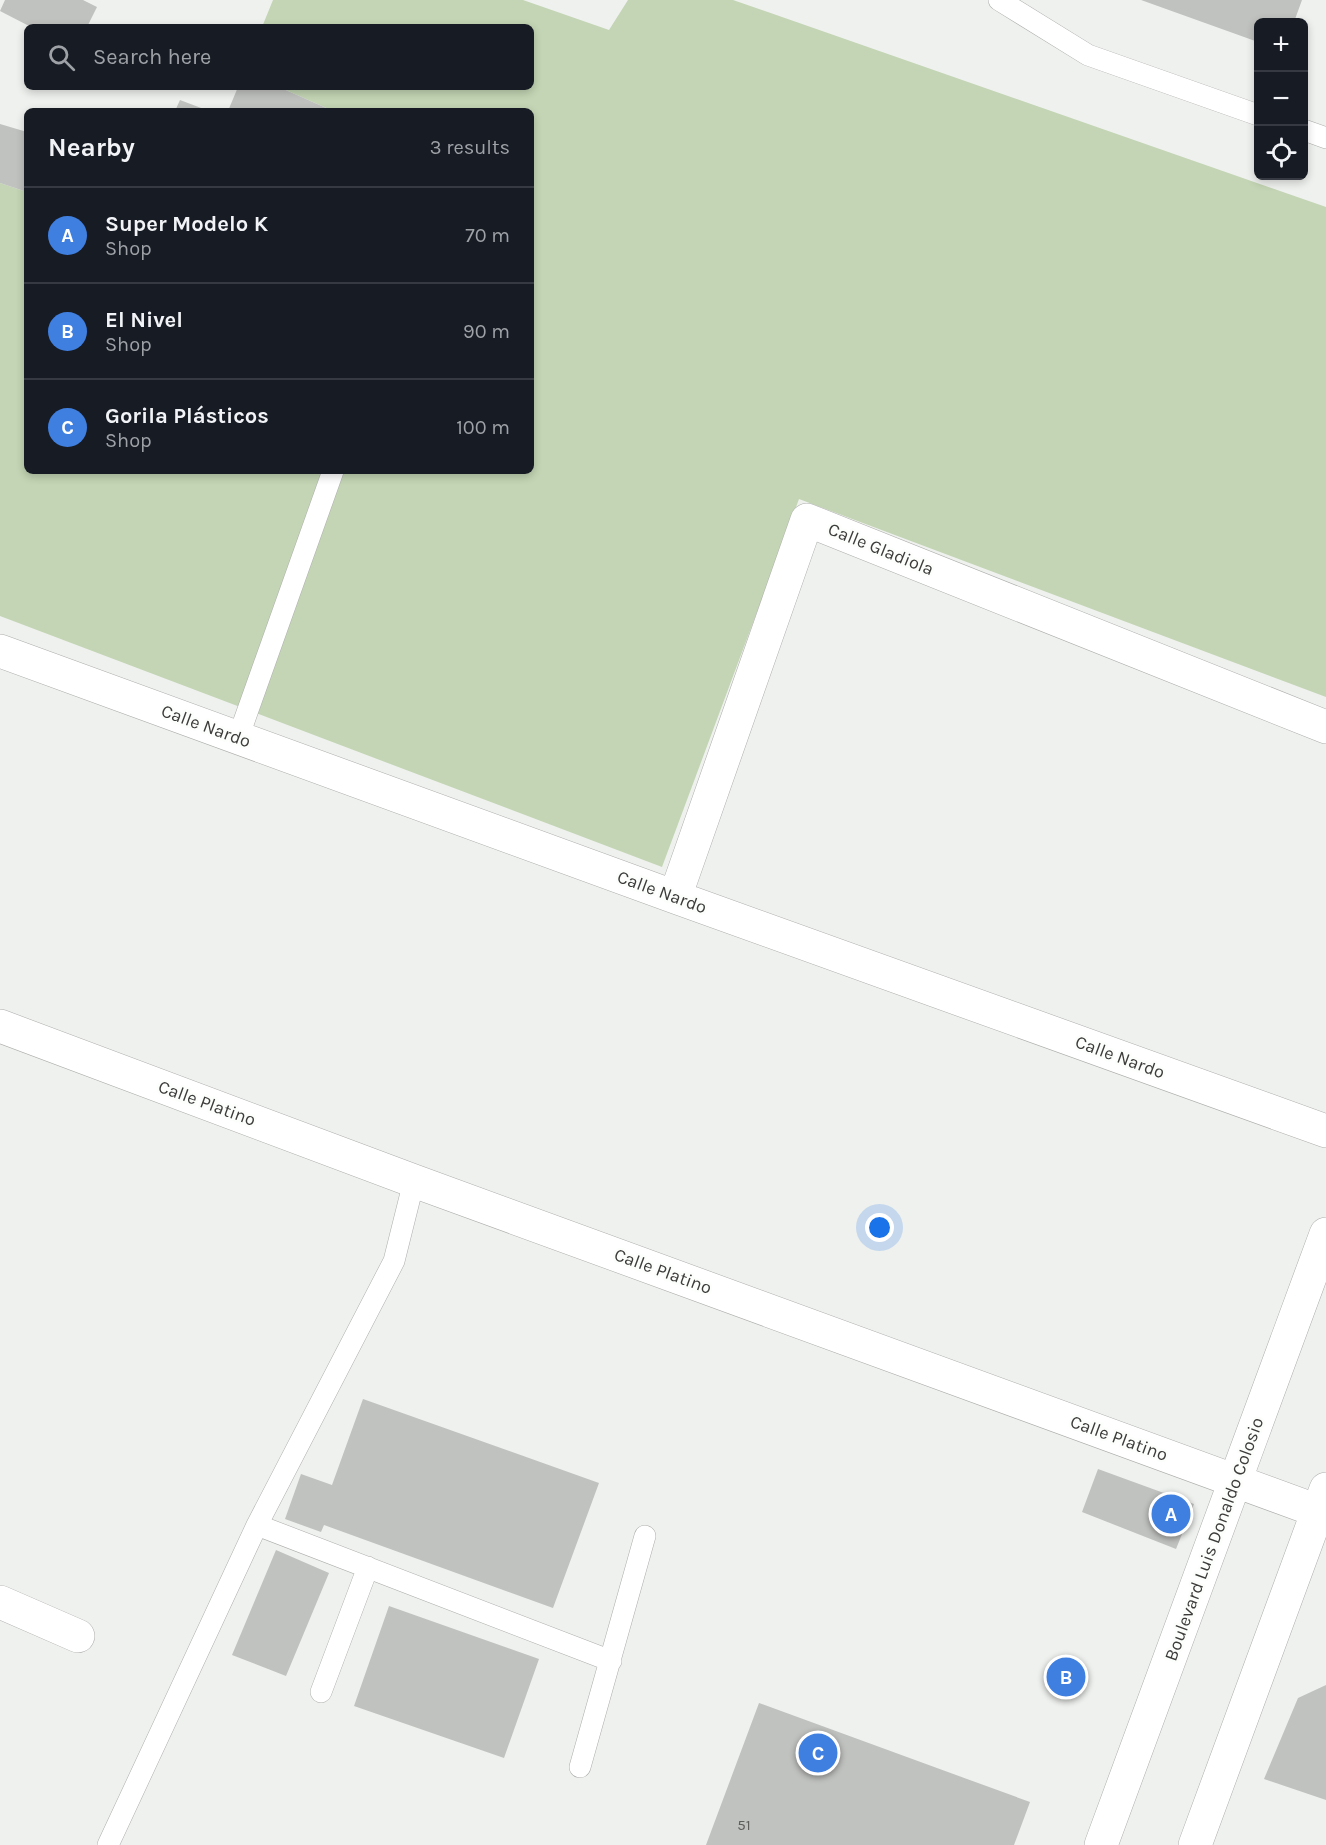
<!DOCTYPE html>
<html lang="en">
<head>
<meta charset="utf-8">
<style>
	:root { --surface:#171b24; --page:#20242c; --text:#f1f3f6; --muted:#9ea1a6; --line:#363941; --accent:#d199be }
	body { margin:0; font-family:Karla,sans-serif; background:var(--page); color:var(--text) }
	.controls { position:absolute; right:18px; top:18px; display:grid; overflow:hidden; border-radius:9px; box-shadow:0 3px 9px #0003 }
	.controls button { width:54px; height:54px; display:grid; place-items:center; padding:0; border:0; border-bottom:2px solid var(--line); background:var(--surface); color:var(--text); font:30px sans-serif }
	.you { position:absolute; left:880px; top:1228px; width:21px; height:21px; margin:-15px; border:4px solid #fff; border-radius:50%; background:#1a73e8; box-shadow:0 0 0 9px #1a73e833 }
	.badge { display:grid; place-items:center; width:39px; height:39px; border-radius:50%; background:var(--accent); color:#fff; font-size:20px; font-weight:700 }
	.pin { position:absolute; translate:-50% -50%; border:3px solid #fff; box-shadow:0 2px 6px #0006 }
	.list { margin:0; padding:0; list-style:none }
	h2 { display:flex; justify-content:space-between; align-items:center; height:78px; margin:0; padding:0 24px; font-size:26px }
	h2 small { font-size:20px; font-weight:400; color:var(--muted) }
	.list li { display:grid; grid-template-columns:39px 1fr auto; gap:18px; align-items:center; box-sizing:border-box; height:96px; padding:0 24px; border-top:2px solid var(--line) }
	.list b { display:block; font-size:22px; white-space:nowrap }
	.list p { margin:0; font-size:20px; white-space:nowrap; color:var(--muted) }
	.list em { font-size:20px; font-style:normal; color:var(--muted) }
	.icon { flex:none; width:33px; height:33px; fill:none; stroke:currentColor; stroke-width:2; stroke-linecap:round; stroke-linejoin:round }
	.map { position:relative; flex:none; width:1326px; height:1845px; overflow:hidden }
	.search { position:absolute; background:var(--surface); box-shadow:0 3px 9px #0003; left:24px; top:24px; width:510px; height:66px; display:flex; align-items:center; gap:15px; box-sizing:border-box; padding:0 21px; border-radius:9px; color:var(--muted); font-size:22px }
	.panel { position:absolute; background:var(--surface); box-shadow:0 3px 9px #0003; left:24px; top:108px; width:510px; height:366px; border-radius:9px }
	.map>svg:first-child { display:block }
	.green { fill:#c3d5b4 }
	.building { fill:#c0c2bf }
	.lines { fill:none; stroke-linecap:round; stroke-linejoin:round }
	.service-casing { stroke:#adafac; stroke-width:22 }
	.minor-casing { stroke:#adafac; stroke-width:34 }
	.primary-casing { stroke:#adafac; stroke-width:34 }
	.service { stroke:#fff; stroke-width:21 }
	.minor { stroke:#fff; stroke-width:33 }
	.primary { stroke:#fff; stroke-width:33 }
	.labels { text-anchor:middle; stroke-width:5; stroke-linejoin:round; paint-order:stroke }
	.number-label { font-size:15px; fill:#5d5e5c }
	.street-label { font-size:18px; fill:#3c3c3b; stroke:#fcfefb }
</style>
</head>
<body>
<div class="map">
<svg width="1326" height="1845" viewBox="0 0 1326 1845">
	<rect width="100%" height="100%" fill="#eff1ee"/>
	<path class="green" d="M273 0H523L609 30 628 0H733L1326 207V697L799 499 662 867 0 616V183L27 192V471H531V111H333L279 87H531V27H262Z"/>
	<path class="building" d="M5 0H83L97 7 87 27H31L0 11Z
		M1141 0H1302L1294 22H1258V42Z
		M238 87H279L333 111H228Z
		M180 100 209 111H175Z
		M0 124 27 132V192L0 183Z
		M363 1399 599 1483 553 1608 324 1525 321 1532 285 1519 301 1474 332 1485Z
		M1098 1469 1194 1504 1176 1549 1082 1512Z
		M276 1550 329 1573 286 1676 232 1655Z
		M389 1606 539 1659 504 1758 354 1706Z
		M1326 1685V1800L1264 1779 1298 1698Z
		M759 1703 1030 1802 1014 1845H706Z"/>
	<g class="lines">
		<defs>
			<path id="service" d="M999 0 1088 55 1258 115
				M1304 130 1326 138
				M238 738 333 471
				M257 1525 611 1661
				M321 1692 368 1567
				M580 1767 645 1536
				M108 1845 257 1525 394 1261 414 1181"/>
			<path id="minor" d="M0 651 675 897 1326 1131
				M675 897 807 520 1326 727
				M0 1026 414 1181 1326 1514
				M0 1602 78 1636"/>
			<path id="primary" d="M1101 1845 1326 1234
				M1195 1845 1326 1489"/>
		</defs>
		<use href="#service" class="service-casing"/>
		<use href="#minor" class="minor-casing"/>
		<use href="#primary" class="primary-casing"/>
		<use href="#service" class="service"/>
		<use href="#minor" class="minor"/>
		<use href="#primary" class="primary"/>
	</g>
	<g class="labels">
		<g class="number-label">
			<text x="744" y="1830">51</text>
		</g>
		<g class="street-label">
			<text transform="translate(881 549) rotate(22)" y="6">Calle Gladiola</text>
			<text transform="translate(206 726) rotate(20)" y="6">Calle Nardo</text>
			<text transform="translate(662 892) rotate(20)" y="6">Calle Nardo</text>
			<text transform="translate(1120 1057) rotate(20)" y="6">Calle Nardo</text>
			<text transform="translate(207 1103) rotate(20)" y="6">Calle Platino</text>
			<text transform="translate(663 1271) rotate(20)" y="6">Calle Platino</text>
			<text transform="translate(1119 1438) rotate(20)" y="6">Calle Platino</text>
			<text transform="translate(1214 1539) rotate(-70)" y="6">Boulevard Luis Donaldo Colosio</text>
		</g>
	</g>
</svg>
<div class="controls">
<button>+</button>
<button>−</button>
<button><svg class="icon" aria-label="locate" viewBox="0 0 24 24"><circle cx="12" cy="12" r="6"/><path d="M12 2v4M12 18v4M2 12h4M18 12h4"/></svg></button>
</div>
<div class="you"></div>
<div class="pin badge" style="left:1171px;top:1514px;background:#3f7fe0">A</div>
<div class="pin badge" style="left:1066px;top:1677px;background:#3f7fe0">B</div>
<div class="pin badge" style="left:818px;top:1753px;background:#3f7fe0">C</div>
<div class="search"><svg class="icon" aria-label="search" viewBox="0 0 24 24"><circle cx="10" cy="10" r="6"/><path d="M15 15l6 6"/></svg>Search here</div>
<section class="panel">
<h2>Nearby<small>3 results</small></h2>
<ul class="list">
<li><span class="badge" style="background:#3f7fe0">A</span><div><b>Super Modelo K</b><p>Shop</p></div><em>70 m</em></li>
<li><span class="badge" style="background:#3f7fe0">B</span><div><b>El Nivel</b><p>Shop</p></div><em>90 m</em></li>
<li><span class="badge" style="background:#3f7fe0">C</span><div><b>Gorila Plásticos</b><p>Shop</p></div><em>100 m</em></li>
</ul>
</section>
</div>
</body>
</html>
